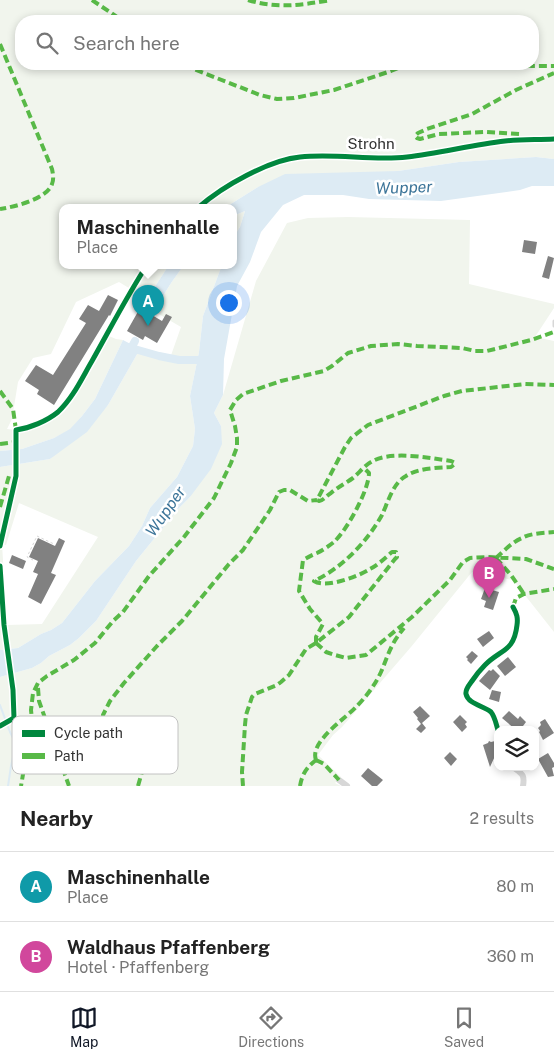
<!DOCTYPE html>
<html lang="en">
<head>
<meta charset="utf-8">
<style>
	:root { --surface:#fff; --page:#f2f2f2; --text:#222; --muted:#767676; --line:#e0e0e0; --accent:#111827 }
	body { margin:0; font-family:"Public Sans",sans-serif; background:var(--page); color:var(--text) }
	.controls { position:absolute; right:15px; bottom:15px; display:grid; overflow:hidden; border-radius:10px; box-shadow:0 2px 8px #0003 }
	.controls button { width:45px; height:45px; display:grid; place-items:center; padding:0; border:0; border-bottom:1px solid var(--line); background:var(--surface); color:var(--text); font:25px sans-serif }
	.you { position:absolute; left:228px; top:302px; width:18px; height:18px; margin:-12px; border:4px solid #fff; border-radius:50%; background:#1a73e8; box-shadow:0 0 0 8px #1a73e833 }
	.badge { display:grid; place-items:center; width:32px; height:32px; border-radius:50%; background:var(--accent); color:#fff; font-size:16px; font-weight:700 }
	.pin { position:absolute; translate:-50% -41px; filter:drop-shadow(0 1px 2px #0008) }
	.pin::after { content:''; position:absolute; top:26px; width:18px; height:15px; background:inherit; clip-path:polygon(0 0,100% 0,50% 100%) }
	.popup { position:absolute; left:59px; top:204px; width:178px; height:65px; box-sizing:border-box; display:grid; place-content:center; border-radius:10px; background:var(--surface); filter:drop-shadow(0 1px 4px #0005); font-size:16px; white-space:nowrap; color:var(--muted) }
	.popup b { font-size:19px; color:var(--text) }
	.popup::after { content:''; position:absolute; left:50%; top:100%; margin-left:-10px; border:10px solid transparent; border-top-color:var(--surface) }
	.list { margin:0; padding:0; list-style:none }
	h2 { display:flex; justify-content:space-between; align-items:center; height:65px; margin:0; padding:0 20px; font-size:21px }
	h2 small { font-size:16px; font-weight:400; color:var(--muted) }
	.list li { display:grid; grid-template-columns:32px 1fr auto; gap:15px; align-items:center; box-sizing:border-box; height:70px; padding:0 20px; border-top:1px solid var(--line) }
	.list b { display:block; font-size:19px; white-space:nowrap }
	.list p { margin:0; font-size:16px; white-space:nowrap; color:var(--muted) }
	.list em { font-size:16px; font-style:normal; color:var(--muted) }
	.icon { flex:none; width:28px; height:28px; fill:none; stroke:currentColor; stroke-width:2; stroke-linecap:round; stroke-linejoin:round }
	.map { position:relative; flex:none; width:554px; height:786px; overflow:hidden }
	.search { position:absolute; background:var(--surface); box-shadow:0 2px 8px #0003; left:15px; right:15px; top:15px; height:55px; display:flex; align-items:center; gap:12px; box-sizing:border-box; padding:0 18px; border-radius:20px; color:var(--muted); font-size:19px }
	.sheet { height:205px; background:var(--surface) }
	nav { display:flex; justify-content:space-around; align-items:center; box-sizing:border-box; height:70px; border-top:1px solid var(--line); background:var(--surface); font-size:14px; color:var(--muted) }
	nav a { display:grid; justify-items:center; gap:2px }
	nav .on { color:var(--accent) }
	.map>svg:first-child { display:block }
	.green { fill:#f1f5ed; fill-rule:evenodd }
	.water { fill:#ddebf4 }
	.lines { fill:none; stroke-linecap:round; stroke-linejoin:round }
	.stream { stroke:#ddebf4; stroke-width:2 }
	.canal { stroke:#ddebf4; stroke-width:8 }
	.building { fill:#818181 }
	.path { stroke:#d6d6d6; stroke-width:1; stroke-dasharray:2.5 2.5; stroke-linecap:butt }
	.service { stroke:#d7d7d7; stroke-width:3 }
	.minor { stroke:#d7d7d7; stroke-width:6 }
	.quiet { stroke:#58b947; stroke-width:4; stroke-dasharray:8 4; stroke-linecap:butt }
	.cycleway-casing { stroke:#fff; stroke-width:8 }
	.cycleway { stroke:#00873e; stroke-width:5 }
	.labels { text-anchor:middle; stroke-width:5; stroke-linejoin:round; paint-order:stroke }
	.street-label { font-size:15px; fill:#333; stroke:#fff }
	.water-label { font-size:16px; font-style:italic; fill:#3d7599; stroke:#fff }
	.key { fill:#fff; stroke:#c2c2c2; stroke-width:1 }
	.key-label { font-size:14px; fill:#333 }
</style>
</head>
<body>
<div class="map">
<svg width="554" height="786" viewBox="0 0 554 786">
	<rect width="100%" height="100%" fill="#fff"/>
	<path class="green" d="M0 0H554V159L536 157 459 162 398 171 258 187 226 207H63V265H169L147 299 119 282 76 302 51 354 33 358 18 382 12 419 7 429 25 431 56 417 68 405 77 393 109 336 116 339 123 340 95 399 82 416 70 430 54 438 22 449 0 451ZM21 21H533V64H21Z
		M245 211 240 227 233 238V216Z
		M348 217 470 220 469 284 554 304V308L535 337 554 341V632L513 580 472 572 411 647 342 727 333 735 318 755 341 777 335 783 341 786H0V677L32 668 41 663 49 656 70 645 79 638 96 621 136 561 179 508 190 497 221 426 214 413 223 395 256 281 287 223 308 218Z
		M184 265H222L203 316 199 352 190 396 195 429 193 446 177 477 150 508 142 526 129 546 95 581 62 623 51 630 41 634 18 648 0 650V467L50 459 108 405 140 349 169 361 181 327 157 313C161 295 174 279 184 265ZM19 503 98 537 42 624 7 625 2 544 6 545Z"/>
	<path class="water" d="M536 157 554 159V186H532L520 190 441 201 369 199 343 195H304L283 205 261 232 250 262 237 286 224 359 223 395 214 413 221 426 222 444 211 469 190 497 179 508 136 561 96 621 79 638 70 645 49 656 41 663 32 668 0 677V650L18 648 41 634 51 630 62 623 95 581 129 546 142 526 150 508 177 477 193 446 195 429 190 396 199 352 203 316 222 265H233V238L240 227 245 211 233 216V207H226L258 187 285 174 398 171 459 162Z
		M169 265H184C174 279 161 295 157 313L143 305Z
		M123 340 140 349 108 405 87 432 50 459 0 467V451L22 449 54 438 70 429 82 416 95 399Z"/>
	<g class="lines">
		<path class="stream" d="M0 705 10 732 16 744 11 766 8 786"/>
		<path class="canal" d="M131 348 159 356 179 360H207
			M129 352 135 341"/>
	</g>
	<path class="building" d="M524 240 537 242 535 254 522 252Z
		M548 256 554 258 549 279 542 277Z
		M108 295 118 300 110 316 109 315 54 405 37 394 39 390 25 381 36 365 53 375 86 323 79 319 88 305 99 311Z
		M140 308 162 321 166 314 172 317 157 343 145 336 143 340 127 331Z
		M38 538 55 546 59 538 65 541 51 573 56 575 41 604 28 597 38 574 33 572 38 561 29 557Z
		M12 555 26 561 23 569 9 563Z
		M485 588 499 592 493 610 484 607 486 601 481 599Z
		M489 631 494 638 483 647 477 639Z
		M472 651 478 656 471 664 467 660 468 659 466 657Z
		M508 657 516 667 505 676 497 666Z
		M493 669 500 676 490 690 479 681 489 670 491 671Z
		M492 690 501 692 499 702 489 699Z
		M420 706 430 716 422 723 426 728 421 733 416 729 421 724 417 719 418 718 413 712Z
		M509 711 518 719 520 716 526 722 520 730H516L502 718Z
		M460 715 467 722 465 724 467 727 462 732 453 722Z
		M545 719 554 733 543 740 539 732 540 731 538 728 541 725 540 722Z
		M489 741 491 742 495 741 498 749V755L495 756 490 767 483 745 488 743Z
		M450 752 457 759 451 766 444 758Z
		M548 753 554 763V767L552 768 554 776 548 777 538 759Z
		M368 768 383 780 377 786H372L361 776Z"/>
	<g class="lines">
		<path class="path" d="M33 560 27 557 37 536 54 544"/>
		<path class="service" d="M199 207C223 186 269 160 300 157 336 153 372 161 407 157 440 153 472 145 505 141 521 139 538 140 554 139
			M554 321V326
			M0 546 16 476V430C30 428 47 421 58 412 73 398 82 378 92 361 110 329 127 296 147 265
			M0 566 4 625 13 690"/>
		<path class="minor" d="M498 730C496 724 495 717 491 712 484 706 468 704 466 694 465 689 470 684 472 681 476 675 480 670 485 665 501 649 514 652 517 625 518 618 517 614 513 607
			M513 767C522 774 525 774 523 786
			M339 780 347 786"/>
		<path class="quiet" d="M92 0 123 21
			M248 0C278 9 301 5 331 0
			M0 44 52 169C53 174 54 179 52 184 47 199 14 207 0 209
			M185 64 191 68 260 95 277 99 294 98 334 90 391 71 408 64
			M515 64 532 66H554
			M519 134 485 132 439 134 420 139 417 138 415 136 418 133 427 129 472 114 516 90 554 73
			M0 391 13 409 16 430
			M0 444 16 442
			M0 507 9 476
			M496 558C504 551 512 542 522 538 531 533 544 533 554 532
			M496 558 511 575 524 594
			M513 607 516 598 524 594 554 589
			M316 643 326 652 335 655 346 658 366 655 412 617 450 580 463 562 470 558 487 557 526 559 554 569
			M316 643V637L323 624 310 609 299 591 303 560C308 557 312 555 317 553 323 550 329 546 334 542 347 530 369 490 369 473L364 468
			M38 688 39 701 69 786
			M14 718 23 727 33 734 36 733V730L32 720 31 710 33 693 38 683 47 676 74 660 95 643 113 621 123 612 149 576 184 537 214 498 231 463 237 447V438L235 426 230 410 236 400 243 394 281 381 324 371 332 366 348 353 371 346 398 344 417 346 462 348 475 351H487L531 340 554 332
			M17 726C20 729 23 733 24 736 28 746 23 775 21 786
			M316 760C309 742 346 718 356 707 366 697 375 685 381 672 385 663 388 653 393 644 396 638 400 633 404 628
			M316 760 324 764 339 780
			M138 786 142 772 140 762 135 754 113 736 104 724 103 715 110 701 124 683 157 646 182 621 229 564 243 550 270 510 279 492 284 490H290L308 501 317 500
			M243 786 242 772 245 725 246 715 252 697 255 694 277 685 281 682 289 675 306 649 316 643 349 617 395 559 397 557 396 552H392C385 558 378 565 370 569 359 576 326 589 314 581 342 568 367 542 382 515 388 502 393 483 406 476 418 468 436 468 451 467L455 464V463L451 461C430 458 390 450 371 462 364 466 359 473 353 478 346 483 338 487 331 493 326 496 324 500 319 501L317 500 345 447 351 438 368 425 444 396 462 391 525 384 554 385
			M300 786C302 774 307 767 316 760"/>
		<defs>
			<path id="cycleway" d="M199 207C223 186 269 160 300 157 336 153 372 161 407 157 440 153 472 145 505 141 521 139 538 140 554 139
				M0 546 16 476V430C30 428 47 421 58 412 73 398 82 378 92 361 110 329 127 296 147 265
				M0 566 4 625 13 690 14 718 0 726
				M498 730C496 724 495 717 491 712 484 706 468 704 466 694 465 689 470 684 472 681 476 675 480 670 485 665 501 649 514 652 517 625 518 618 517 614 513 607"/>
		</defs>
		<use href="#cycleway" class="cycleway-casing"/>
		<use href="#cycleway" class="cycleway"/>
	</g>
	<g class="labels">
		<g class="street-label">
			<text x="371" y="149">Strohn</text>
		</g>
		<g class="water-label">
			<text transform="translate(404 187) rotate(-2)" y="6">Wupper</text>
			<text transform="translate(165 511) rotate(-55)" y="6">Wupper</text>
		</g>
	</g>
	<rect x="12" y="716" width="166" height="58" rx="8" class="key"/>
	<rect x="22" y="730" width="23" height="7" fill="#00873e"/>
	<rect x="22" y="753" width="23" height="6" fill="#58b947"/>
	<g class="key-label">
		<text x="54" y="738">Cycle path</text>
		<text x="54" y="761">Path</text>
	</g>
</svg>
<div class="controls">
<button><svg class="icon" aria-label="layers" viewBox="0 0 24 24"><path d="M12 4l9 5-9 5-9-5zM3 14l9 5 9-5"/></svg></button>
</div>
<div class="you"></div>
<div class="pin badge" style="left:148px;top:326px;background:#0f9aa8">A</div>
<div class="popup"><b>Maschinenhalle</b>Place</div>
<div class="pin badge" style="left:489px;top:598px;background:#d1479c">B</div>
<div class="search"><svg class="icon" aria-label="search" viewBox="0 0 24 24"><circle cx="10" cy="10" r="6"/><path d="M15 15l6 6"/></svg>Search here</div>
</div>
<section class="sheet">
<h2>Nearby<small>2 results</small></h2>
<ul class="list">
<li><span class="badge" style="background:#0f9aa8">A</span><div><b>Maschinenhalle</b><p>Place</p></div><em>80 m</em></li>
<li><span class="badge" style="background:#d1479c">B</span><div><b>Waldhaus Pfaffenberg</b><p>Hotel · Pfaffenberg</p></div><em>360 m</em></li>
</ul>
</section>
<nav>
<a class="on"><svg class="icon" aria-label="map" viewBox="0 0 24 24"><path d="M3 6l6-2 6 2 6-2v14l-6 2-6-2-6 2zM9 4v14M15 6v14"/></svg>Map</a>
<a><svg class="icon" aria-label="directions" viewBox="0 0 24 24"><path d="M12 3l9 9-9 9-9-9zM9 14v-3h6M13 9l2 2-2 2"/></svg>Directions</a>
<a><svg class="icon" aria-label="saved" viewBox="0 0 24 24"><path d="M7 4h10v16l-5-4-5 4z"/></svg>Saved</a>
</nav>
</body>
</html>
